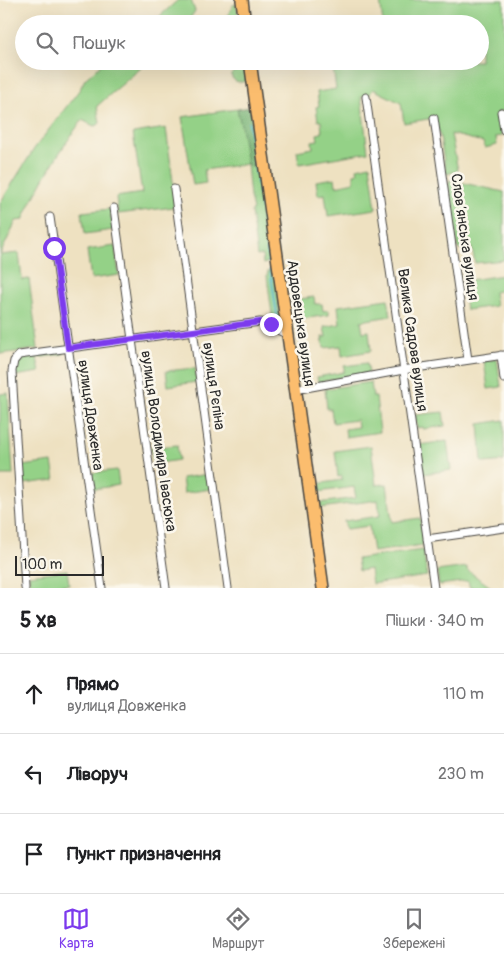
<!DOCTYPE html>
<html lang="uk">
<head>
<meta charset="utf-8">
<style>
	:root { --surface:#fff; --page:#f6f6f6; --text:#202124; --muted:#757577; --line:#e0e0e0; --accent:#7c3aed }
	body { margin:0; font-family:Pangolin,sans-serif; background:var(--page); color:var(--text) }
	.scale { position:absolute; left:15px; bottom:12px; width:89px; box-sizing:border-box; padding-left:5px; border:2px solid #2b2b2b; border-top:0; font-size:14px; line-height:18px; white-space:nowrap; color:#2b2b2b; -webkit-text-stroke:4px #fbf7ec; paint-order:stroke }
	.stop { position:absolute; width:15px; height:15px; margin:-11px; border:4px solid #7c3aed; border-radius:50%; background:#fff }
	.stop.end { background:#7c3aed; border-color:#fff; box-shadow:0 1px 5px #0008 }
	.list { margin:0; padding:0; list-style:none }
	h2 { display:flex; justify-content:space-between; align-items:center; height:65px; margin:0; padding:0 20px; font-size:21px }
	h2 small { font-size:16px; font-weight:400; color:var(--muted) }
	.list li { display:grid; grid-template-columns:32px 1fr auto; gap:15px; align-items:center; box-sizing:border-box; height:80px; padding:0 20px; border-top:1px solid var(--line) }
	.list b { display:block; font-size:19px; white-space:nowrap }
	.list p { margin:0; font-size:16px; white-space:nowrap; color:var(--muted) }
	.list em { font-size:16px; font-style:normal; color:var(--muted) }
	.icon { flex:none; width:28px; height:28px; fill:none; stroke:currentColor; stroke-width:2; stroke-linecap:round; stroke-linejoin:round }
	.map { position:relative; flex:none; width:504px; height:588px; overflow:hidden }
	.search { position:absolute; background:var(--surface); box-shadow:0 5px 20px #0002; left:15px; right:15px; top:15px; height:55px; display:flex; align-items:center; gap:12px; box-sizing:border-box; padding:0 18px; border-radius:28px; color:var(--muted); font-size:19px }
	.sheet { height:305px; background:var(--surface) }
	nav { display:flex; justify-content:space-around; align-items:center; box-sizing:border-box; height:70px; border-top:1px solid var(--line); background:var(--surface); font-size:14px; color:var(--muted) }
	nav a { display:grid; justify-items:center; gap:2px }
	nav .on { color:var(--accent) }
	.map>svg:first-child { display:block }
	.green { fill:#94d187; stroke:#607e59 }
	.forest { fill:#77b374; stroke:#516f50 }
	.lines { fill:none; stroke-linecap:round; stroke-linejoin:round }
	.stream { stroke:#46b0c5; stroke-width:2 }
	.minor-casing { stroke:#484642; stroke-width:9 }
	.trunk-casing { stroke:#484642; stroke-width:14 }
	.minor { stroke:#fff; stroke-width:7 }
	.trunk { stroke:#fbbd6e; stroke-width:11 }
	.route { stroke:#7c3aed; stroke-width:6 }
	.labels { text-anchor:middle; stroke-width:5; stroke-linejoin:round; paint-order:stroke }
	.street-label { font-size:15px; fill:#2b2b2b; stroke:#fbf7ec }
</style>
</head>
<body>
<div class="map">
<svg width="504" height="588" viewBox="0 0 504 588">
	<rect width="100%" height="100%" fill="#fbf7ec"/>
	<filter id="ink" filterUnits="userSpaceOnUse"><feTurbulence type="fractalNoise" baseFrequency=".02" numOctaves="2"/><feDisplacementMap in="SourceGraphic" scale="10" xChannelSelector="R" yChannelSelector="G"/><feConvolveMatrix kernelMatrix="1 2 1 2 8 2 1 2 1" color-interpolation-filters="sRGB"/></filter>
	<filter id="wash" filterUnits="userSpaceOnUse"><feTurbulence type="fractalNoise" baseFrequency=".0096" numOctaves="4" result="noise"/><feDisplacementMap in="SourceGraphic" scale="20" xChannelSelector="R" yChannelSelector="G"/><feGaussianBlur stdDeviation="1.12" result="paint"/><feColorMatrix in="noise" values="0 0 0 0 0 0 0 0 0 0 0 0 0 0 0 0 0 1.4 0 .05"/><feComposite in="paint" operator="in"/></filter>
	<g filter="url(#wash)">
		<rect width="100%" height="100%" fill="#eee1c1"/>
		<path class="green" d="M178 0H191L195 11 186 24H151Z
			M380 0H504V111L498 112 502 136 496 137 497 145 485 148 483 142 451 134 458 171 446 174 440 136 434 118 404 123 401 103 373 89 369 95 361 97 368 152 299 164 297 151 313 148 312 141 318 140 317 134 322 133 321 121H318L316 107 319 106 317 92 336 89 332 61H480V24H383Z
			M236 4 241 24H227L229 13 233 5Z
			M105 61H149L97 106 100 123 98 125 94 126 82 120C59 152 39 184 23 220L16 221 0 255 19 253 22 280 29 279 38 349 0 354V203L34 149 80 89 85 79Z
			M235 61H246L249 81C241 82 234 84 231 75L236 69Z
			M237 109 256 170 260 171 272 261 263 264 262 255 257 256 251 211 253 210 250 197 247 164 204 170 206 183 193 185 182 117Z
			M166 128 174 189V207L118 214 116 197 142 193 133 133Z
			M370 165 376 209 328 216 325 194 318 195 316 181 335 178 336 186 354 182V174L358 173 357 168Z
			M450 180 504 192V260L475 263 472 248 458 249 448 185Z
			M110 209 113 230 85 234 82 212Z
			M115 246 119 275 91 279 87 250Z
			M274 268 281 326 280 327 273 322 267 276 268 271Z
			M504 275V290L494 292 496 306 466 310 462 281Z
			M314 297 315 304H322L323 311 329 310V315L294 320 292 300Z
			M388 299 391 316 361 321 363 332 369 331 371 351 342 356 341 346 324 348 322 337H326L324 327 340 324 338 306Z
			M63 351 64 354 37 358 40 372 15 376V365L21 357Z
			M497 359 501 387 488 389 484 361Z
			M367 363 369 373 318 382 317 377 344 372V366Z
			M195 368 197 382 168 386 166 371Z
			M371 382 373 397H376L380 432 346 437 345 429 358 427 357 420 333 423 331 409H327L325 389Z
			M8 393 13 475H0V394Z
			M443 412 445 426 423 429V427L417 428 415 415Z
			M504 420V461L484 463 482 462 479 424Z
			M447 441 451 470 423 474 419 445Z
			M177 445 179 460 153 464 151 448Z
			M371 446 376 485 387 484 392 522 420 518 423 545 373 552 369 526 346 529 344 521 380 516 378 500 320 508 319 503 356 498 354 487 318 492 317 484 342 480V476L338 477 335 451Z
			M52 462 55 480 24 484 22 466Z
			M117 470 119 485 94 489 92 473Z
			M209 474 211 489 184 493 182 478Z
			M423 550 427 576 372 584 370 569 359 571 357 559Z
			M467 567V570L492 588H470L468 581 439 585 437 571Z
			M67 570 69 584 45 588H30L29 575Z"/>
		<path class="forest" d="M251 107 260 171 247 164 241 125 237 109Z"/>
		<g class="lines">
			<path class="stream" d="M249 123 256 174
				M257 180 259 195
				M260 201 261 209
				M262 216 269 263
				M270 269 278 322"/>
		</g>
	</g>
	<g filter="url(#ink)">
		<g class="lines">
			<defs>
				<path id="minor" d="M366 97 434 588
					M501 112 504 130
					M434 118 468 360
					M174 189 228 588
					M114 208 166 588
					M50 217 102 588
					M501 355 504 379
					M295 390 409 369 504 355
					M427 539 504 528
					M25 588 12 371 14 361 19 355 260 322C272 322 277 333 288 334"/>
				<path id="trunk" d="M242 0 245 24
					M250 61 323 588"/>
			</defs>
			<use href="#minor" class="minor-casing"/>
			<use href="#trunk" class="trunk-casing"/>
			<use href="#minor" class="minor"/>
			<use href="#trunk" class="trunk"/>
		</g>
	</g>
	<g class="lines" filter="url(#ink)">
		<path class="route" d="M54 248 68 348 260 322 271 324"/>
	</g>
	<g class="labels">
		<g class="street-label">
			<text transform="translate(465 237) rotate(82)" y="5">Словʼянська вулиця</text>
			<text transform="translate(301 323) rotate(82)" y="5">Ардовецька вулиця</text>
			<text transform="translate(413 340) rotate(82)" y="5">Велика Садова вулиця</text>
			<text transform="translate(214 386) rotate(82)" y="5">вулиця Рєпіна</text>
			<text transform="translate(91 415) rotate(82)" y="5">вулиця Довженка</text>
			<text transform="translate(159 441) rotate(82)" y="5">вулиця Володимира Івасюка</text>
		</g>
	</g>
</svg>
<div class="scale">100 m</div>
<div class="stop" style="left:54px;top:248px"></div>
<div class="stop end" style="left:271px;top:324px"></div>
<div class="search"><svg class="icon" aria-label="search" viewBox="0 0 24 24"><circle cx="10" cy="10" r="6"/><path d="M15 15l6 6"/></svg>Пошук</div>
</div>
<section class="sheet">
<h2>5 хв<small>Пішки · 340 m</small></h2>
<ul class="list">
<li><svg class="icon" aria-label="ahead" viewBox="0 0 24 24"><path d="M12 20V5M6 11l6-6 6 6"/></svg><div><b>Прямо</b><p>вулиця Довженка</p></div><em>110 m</em></li>
<li><svg class="icon" aria-label="left" viewBox="0 0 24 24"><path d="M17 20v-9H6M10 6l-5 5 5 5"/></svg><div><b>Ліворуч</b></div><em>230 m</em></li>
<li><svg class="icon" aria-label="arrive" viewBox="0 0 24 24"><path d="M6 21V4h12l-3 4 3 4H6"/></svg><div><b>Пункт призначення</b></div></li>
</ul>
</section>
<nav>
<a class="on"><svg class="icon" aria-label="map" viewBox="0 0 24 24"><path d="M3 6l6-2 6 2 6-2v14l-6 2-6-2-6 2zM9 4v14M15 6v14"/></svg>Карта</a>
<a><svg class="icon" aria-label="directions" viewBox="0 0 24 24"><path d="M12 3l9 9-9 9-9-9zM9 14v-3h6M13 9l2 2-2 2"/></svg>Маршрут</a>
<a><svg class="icon" aria-label="saved" viewBox="0 0 24 24"><path d="M7 4h10v16l-5-4-5 4z"/></svg>Збережені</a>
</nav>
</body>
</html>
